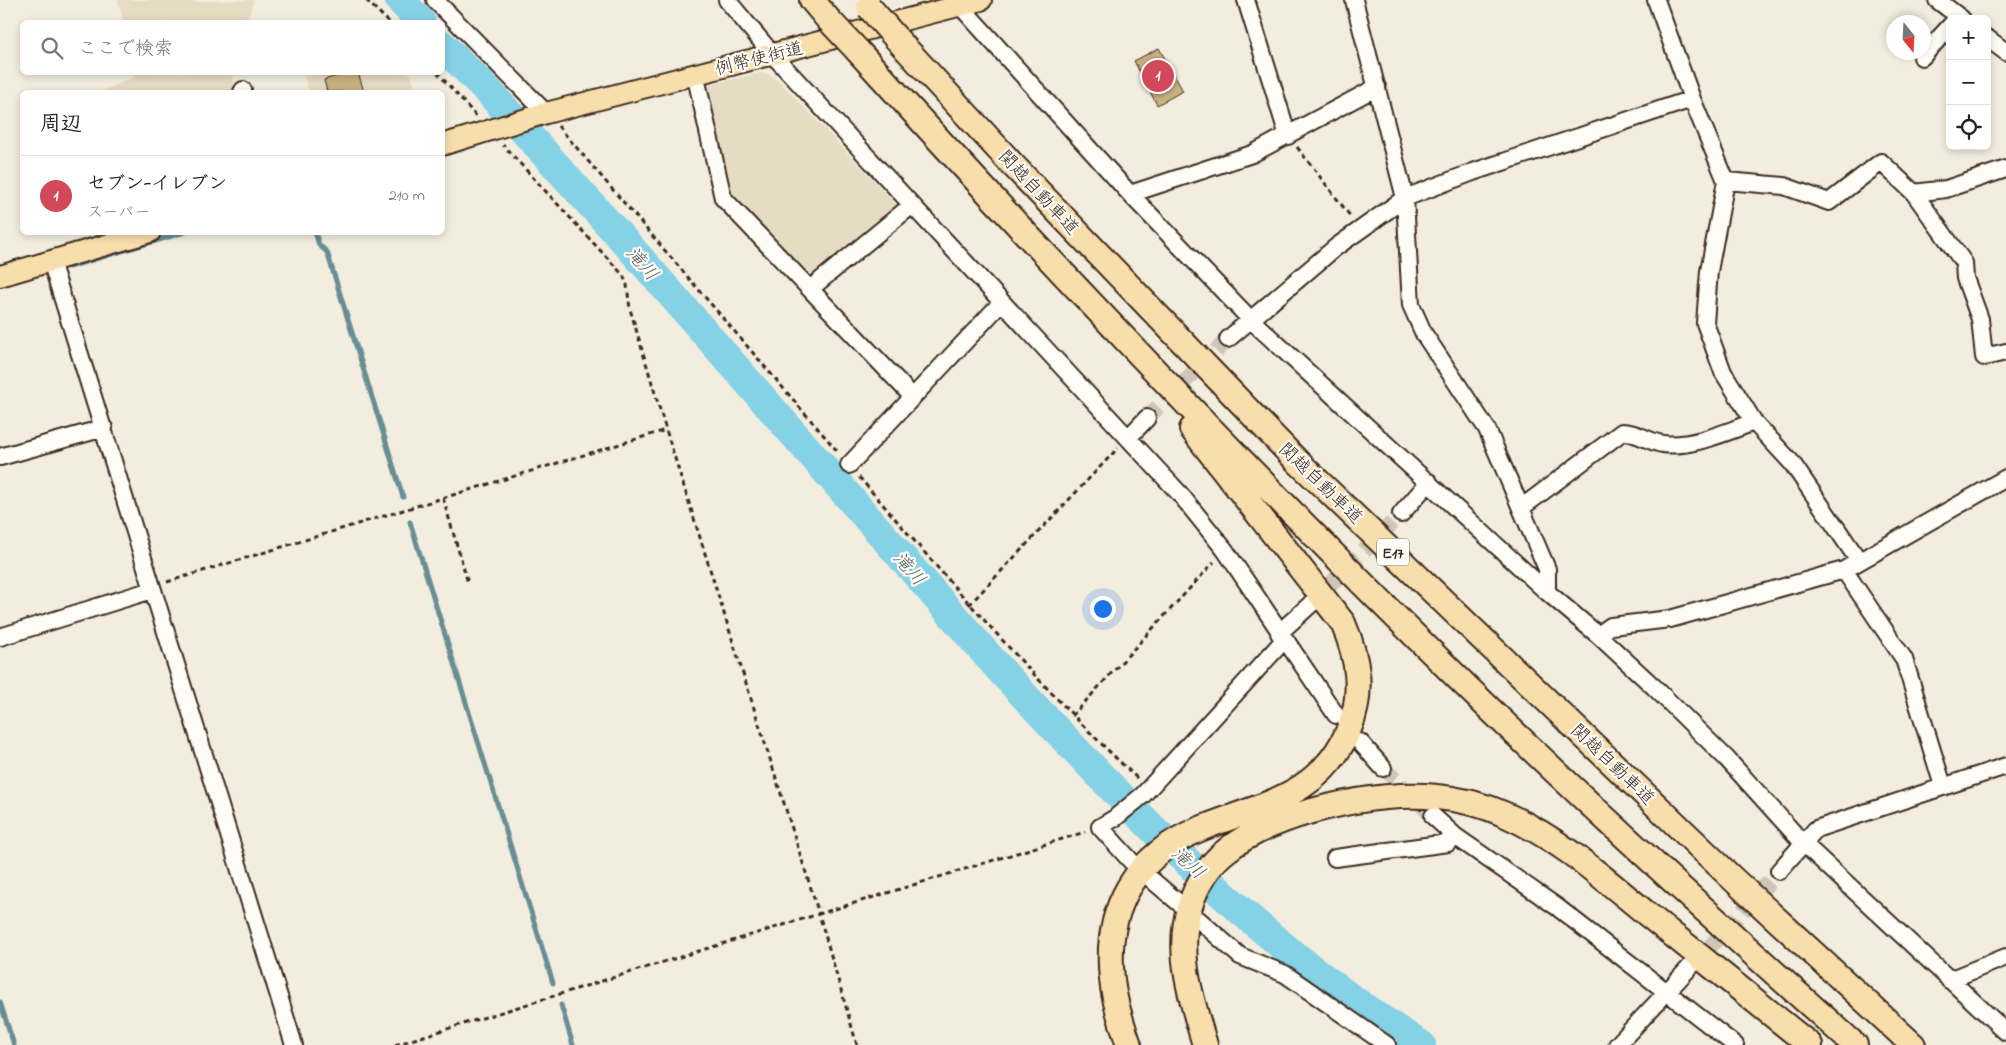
<!DOCTYPE html>
<html lang="ja">
<head>
<meta charset="utf-8">
<style>
	:root { --surface:#fff; --page:#f2f2f2; --text:#222; --muted:#767676; --line:#e0e0e0; --accent:#d1495b }
	body { margin:0; font-family:"Indie Flower","Klee One",sans-serif; background:var(--page); color:var(--text) }
	.controls { position:absolute; right:15px; top:15px; display:grid; overflow:hidden; border-radius:8px; box-shadow:0 2px 8px #0003 }
	.controls button { width:45px; height:45px; display:grid; place-items:center; padding:0; border:0; border-bottom:1px solid var(--line); background:var(--surface); color:var(--text); font:25px sans-serif }
	.compass { position:absolute; left:1886px; top:15px; width:45px; height:45px; border-radius:50%; background:var(--surface); box-shadow:0 2px 8px #0003; rotate:162deg }
	.you { position:absolute; left:1102px; top:608px; width:18px; height:18px; margin:-12px; border:4px solid #fff; border-radius:50%; background:#1a73e8; box-shadow:0 0 0 8px #1a73e833 }
	.badge { display:grid; place-items:center; width:32px; height:32px; border-radius:50%; background:var(--accent); color:#fff; font-size:16px; font-weight:700 }
	.pin { position:absolute; translate:-50% -50%; border:2px solid #fff; box-shadow:0 1px 5px #0006 }
	.list { margin:0; padding:0; list-style:none }
	h2 { display:flex; justify-content:space-between; align-items:center; height:65px; margin:0; padding:0 20px; font-size:21px }
	h2 small { font-size:16px; font-weight:400; color:var(--muted) }
	.list li { display:grid; grid-template-columns:32px 1fr auto; gap:15px; align-items:center; box-sizing:border-box; height:80px; padding:0 20px; border-top:1px solid var(--line) }
	.list b { display:block; font-size:19px; white-space:nowrap }
	.list p { margin:0; font-size:16px; white-space:nowrap; color:var(--muted) }
	.list em { font-size:16px; font-style:normal; color:var(--muted) }
	.icon { flex:none; width:28px; height:28px; fill:none; stroke:currentColor; stroke-width:2; stroke-linecap:round; stroke-linejoin:round }
	.map { position:relative; flex:none; width:2006px; height:1045px; overflow:hidden }
	.search { position:absolute; background:var(--surface); box-shadow:0 2px 8px #0003; left:20px; top:20px; width:425px; height:55px; display:flex; align-items:center; gap:12px; box-sizing:border-box; padding:0 18px; border-radius:8px; color:var(--muted); font-size:19px }
	.panel { position:absolute; background:var(--surface); box-shadow:0 2px 8px #0003; left:20px; top:90px; width:425px; height:145px; border-radius:8px }
	.map>svg:first-child { display:block }
	.built { fill:#e6dbc3 }
	.lines { fill:none; stroke-linecap:round; stroke-linejoin:round }
	.stream { stroke:#678e95; stroke-width:5 }
	.river { stroke:#85d1e5; stroke-width:30 }
	.building { fill:#c9b181; stroke:#3b2a1e }
	.minor-tunnel { stroke:#cec6b8; stroke-width:16; stroke-dasharray:16 8; stroke-linecap:butt }
	.minor-casing { stroke:#3b2a1e; stroke-width:20 }
	.major-casing { stroke:#3b2a1e; stroke-width:24 }
	.highway-casing { stroke:#3b2a1e; stroke-width:28 }
	.path { stroke:#3b2a1e; stroke-width:3; stroke-dasharray:5 4; stroke-linecap:butt }
	.minor { stroke:#fdfcf7; stroke-width:16 }
	.major { stroke:#f8deab; stroke-width:20 }
	.highway { stroke:#f8deab; stroke-width:24 }
	.highway-bridge-casing { stroke:#3b2a1e; stroke-width:28; stroke-linecap:butt }
	.highway-bridge { stroke:#f8deab; stroke-width:24 }
	.labels { text-anchor:middle; stroke-width:4.5; stroke-linejoin:round; paint-order:stroke }
	.shield { fill:#fdfcf7; stroke:#75695f; stroke-width:1 }
	.shield-label { font-size:16px; font-weight:bold; fill:#3b2a1e }
	.street-label { font-size:18px; fill:#3b2a1e; stroke:#fdfcf7 }
	.water-label { font-size:19px; font-style:italic; fill:#515c5a; stroke:#fdfcf7 }
</style>
</head>
<body>
<div class="map">
<svg width="2006" height="1045" viewBox="0 0 2006 1045">
	<rect width="100%" height="100%" fill="#f3eddf"/>
	<filter id="ink" filterUnits="userSpaceOnUse"><feTurbulence type="fractalNoise" baseFrequency=".02" numOctaves="2"/><feDisplacementMap in="SourceGraphic" scale="10" xChannelSelector="R" yChannelSelector="G"/><feConvolveMatrix kernelMatrix="1 2 1 2 8 2 1 2 1" color-interpolation-filters="sRGB"/></filter>
	<g filter="url(#ink)">
		<path class="built" d="M118 0H184L185 2 254 0 246 22H123Z
			M132 72 232 73 233 85 238 92H100L133 78Z
			M318 72 410 73 417 92H309L304 76Z
			M760 73 769 74 779 81 899 207 815 278 807 279 727 196 702 86Z"/>
		<g class="lines">
			<path class="stream" d="M315 232 319 245 327 252 403 497
				M69 267 185 232
				M410 522 553 983
				M0 1002 14 1045
				M561 1005 573 1045"/>
			<path class="river" d="M400 0 421 22
				M442 45 489 92 627 244 955 618C998 669 1044 717 1090 765 1190 869 1297 969 1421 1045"/>
		</g>
		<path class="building" d="M1159 48 1183 91 1157 105 1134 61Z
			M349 72H358L364 92H327L324 80Z"/>
		<g class="lines">
			<path class="minor-tunnel" d="M1147 418 1228 339
				M1313 602 1401 514
				M1383 768 1433 816
				M1694 964 1779 871"/>
			<defs>
				<path id="minor" d="M435 0 546 113
					M727 0 773 55 1180 494 1225 550 1336 715
					M955 0 1130 194 1251 320 1547 592 1598 635 1654 687 1727 759 1802 842 2006 1032
					M1246 0 1288 136
					M1354 0 1405 198 1411 305 1424 334 1487 429 1547 569V592
					M1656 0 1692 99 1726 181 1709 271 1705 323 1723 372 1754 422 1792 463 1859 561
					M1937 0 1962 19
					M1987 38 2006 52
					M1922 57 1950 26
					M695 73 723 198 913 397
					M242 92 243 90
					M1726 181 1784 186 1829 202 1881 162 1914 193 1964 263 1965 278 1980 319 1984 357 2006 352
					M1914 193 1946 189 2006 169
					M1130 194 1252 154 1377 87
					M51 261 294 1045
					M810 289 912 205
					M1228 339 1336 247 1405 198 1473 172 1692 99
					M1129 437 1147 418
					M0 457 104 428
					M849 465 1002 302
					M1521 508 1622 432C1638 432 1648 442 1663 444 1691 448 1729 431 1754 422
					M1401 514 1429 482
					M1844 570 1904 659 1943 786
					M1279 633 1312 603
					M1598 635 1611 626 1670 619 1844 570 2006 478
					M0 637 152 590
					M1360 742 1383 768
					M1433 816 1455 836 1557 907 1735 1045
					M1335 858 1448 843 1455 836
					M1131 861 1100 827 1115 818 1143 795 1284 640
					M1779 871 1816 829 2006 766
					M1152 880 1179 903
					M1199 920 1240 956 1285 974 1387 1045
					M1949 980 2006 957
					M1617 1045 1692 965"/>
				<path id="major" d="M442 145 546 113 981 0
					M0 276 150 232"/>
				<path id="highway" d="M812 0 827 18
					M896 38 1012 164 1296 460 1734 880 1913 1045
					M857 50C1054 267 1255 480 1465 685 1591 808 1723 927 1855 1045
					M1129 1045C1122 1024 1114 1001 1112 979 1104 910 1135 855 1200 829 1261 804 1321 797 1349 729 1364 693 1358 658 1343 623L1192 429
					M1205 1045C1192 1001 1175 952 1190 906 1196 886 1209 864 1226 851 1272 813 1378 790 1437 797 1461 799 1484 805 1506 815 1560 839 1602 877 1647 914 1701 958 1756 1001 1810 1045"/>
			</defs>
			<use href="#minor" class="minor-casing"/>
			<use href="#major" class="major-casing"/>
			<use href="#highway" class="highway-casing"/>
			<path class="path" d="M366 0 389 22
				M437 72 477 117
				M558 126 839 453
				M1297 147 1351 217
				M859 477C950 582 1037 684 1138 779
				M443 498 468 583
				M167 582 666 430
				M969 605 1118 448
				M1072 716 1214 562
				M395 1045 819 914 666 430 630 309 627 285 623 275 503 145
				M857 1045 819 914 1085 832"/>
			<use href="#minor" class="minor"/>
			<use href="#major" class="major"/>
			<use href="#highway" class="highway"/>
			<defs>
				<path id="highway-bridge" d="M869 7 896 38
					M827 18 857 50"/>
			</defs>
			<use href="#highway-bridge" class="highway-bridge-casing"/>
			<use href="#highway-bridge" class="highway-bridge"/>
		</g>
	</g>
	<g class="labels">
		<rect class="shield" x="1377" y="538.5" width="32" height="27" rx="4"/>
		<g class="shield-label">
			<text x="1393" y="558">E17</text>
		</g>
		<g class="street-label">
			<text transform="translate(759 58) rotate(-14)" y="6">例幣使街道</text>
			<text transform="translate(1039 192) rotate(47)" y="6">関越自動車道</text>
			<text transform="translate(1321 483) rotate(44)" y="6">関越自動車道</text>
			<text transform="translate(1613 764) rotate(44)" y="6">関越自動車道</text>
		</g>
		<g class="water-label">
			<text transform="translate(643 263) rotate(49)" y="7">滝川</text>
			<text transform="translate(910 568) rotate(49)" y="7">滝川</text>
			<text transform="translate(1189 862) rotate(42)" y="7">滝川</text>
		</g>
	</g>
</svg>
<div class="controls">
<button>+</button>
<button>−</button>
<button><svg class="icon" aria-label="locate" viewBox="0 0 24 24"><circle cx="12" cy="12" r="6"/><path d="M12 2v4M12 18v4M2 12h4M18 12h4"/></svg></button>
</div>
<svg class="compass" viewBox="-18 -18 36 36"><path d="M0-13l5 13h-10z" fill="#e53935"/><path d="M0 13l5-13h-10z" fill="#767676"/></svg>
<div class="you"></div>
<div class="pin badge" style="left:1158px;top:76px">1</div>
<div class="search"><svg class="icon" aria-label="search" viewBox="0 0 24 24"><circle cx="10" cy="10" r="6"/><path d="M15 15l6 6"/></svg>ここで検索</div>
<section class="panel">
<h2>周辺<small></small></h2>
<ul class="list">
<li><span class="badge">1</span><div><b>セブン-イレブン</b><p>スーパー</p></div><em>210 m</em></li>
</ul>
</section>
</div>
</body>
</html>
